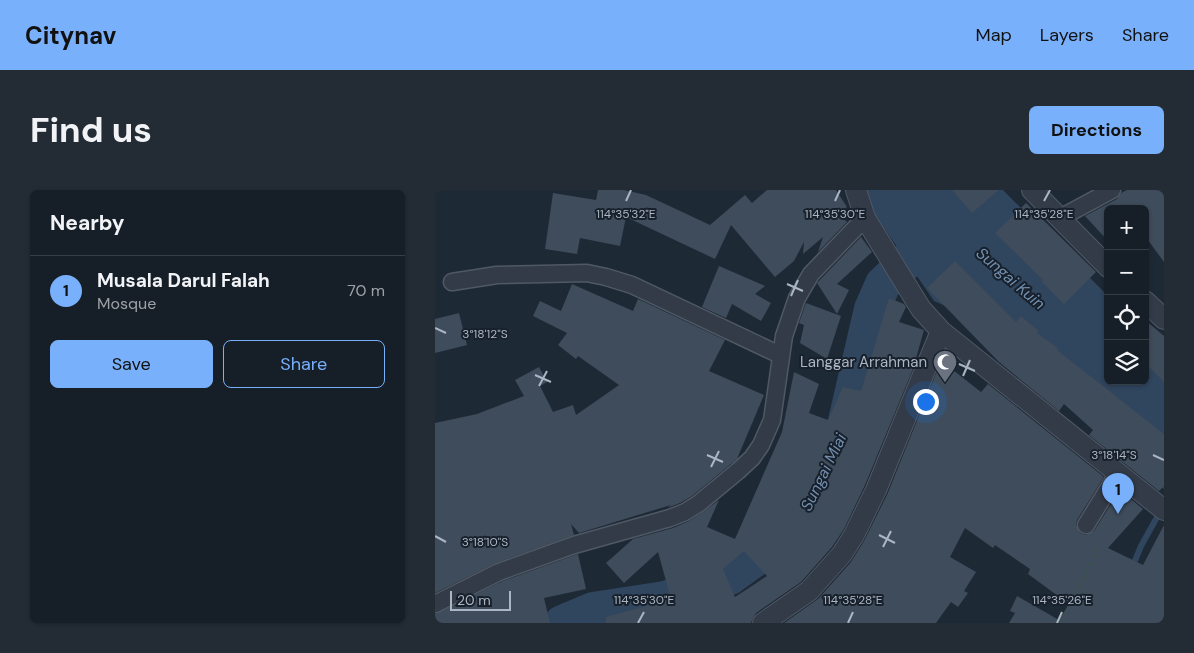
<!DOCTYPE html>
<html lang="en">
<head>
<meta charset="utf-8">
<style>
	:root { --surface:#161f28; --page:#232c34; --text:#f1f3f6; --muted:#9ea2a8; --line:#353d45; --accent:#79b0fb }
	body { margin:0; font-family:"DM Sans",sans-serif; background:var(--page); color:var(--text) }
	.controls { position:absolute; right:15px; top:15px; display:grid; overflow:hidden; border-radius:8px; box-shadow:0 1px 4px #0004 }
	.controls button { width:45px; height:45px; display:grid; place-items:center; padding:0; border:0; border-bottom:1px solid var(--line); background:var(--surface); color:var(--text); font:25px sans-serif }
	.scale { position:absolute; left:15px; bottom:12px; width:61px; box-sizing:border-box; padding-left:5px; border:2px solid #abb6c4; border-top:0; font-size:14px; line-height:18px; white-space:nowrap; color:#abb6c4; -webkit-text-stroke:4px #17202b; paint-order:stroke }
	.you { position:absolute; left:490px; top:211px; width:18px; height:18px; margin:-12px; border:4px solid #fff; border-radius:50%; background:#1a73e8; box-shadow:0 0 0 8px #1a73e833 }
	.badge { display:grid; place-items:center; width:32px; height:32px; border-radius:50%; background:var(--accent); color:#111; font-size:16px; font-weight:700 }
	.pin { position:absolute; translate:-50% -41px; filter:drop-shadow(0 1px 2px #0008) }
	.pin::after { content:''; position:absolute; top:26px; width:18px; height:15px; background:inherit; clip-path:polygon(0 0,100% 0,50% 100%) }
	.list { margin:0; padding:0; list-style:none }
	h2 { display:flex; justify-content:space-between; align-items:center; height:65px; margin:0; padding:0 20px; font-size:21px }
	h2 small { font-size:16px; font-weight:400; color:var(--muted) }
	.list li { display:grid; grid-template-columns:32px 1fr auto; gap:15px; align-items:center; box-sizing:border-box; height:70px; padding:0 20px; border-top:1px solid var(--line) }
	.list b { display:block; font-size:19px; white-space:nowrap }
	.list p { margin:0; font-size:16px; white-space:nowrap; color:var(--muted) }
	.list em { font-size:16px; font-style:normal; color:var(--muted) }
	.actions { display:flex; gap:10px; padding:15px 20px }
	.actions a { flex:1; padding:11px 0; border:1px solid var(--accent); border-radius:8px; text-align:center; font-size:18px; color:var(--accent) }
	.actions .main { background:var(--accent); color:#111 }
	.icon { flex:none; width:28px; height:28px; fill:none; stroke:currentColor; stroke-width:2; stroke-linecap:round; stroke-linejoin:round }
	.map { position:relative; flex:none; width:729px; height:433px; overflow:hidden; border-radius:8px }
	header { display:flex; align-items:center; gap:30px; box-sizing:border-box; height:70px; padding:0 25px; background:var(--accent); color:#111 }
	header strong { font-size:24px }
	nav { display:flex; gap:28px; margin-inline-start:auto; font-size:18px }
	.intro { display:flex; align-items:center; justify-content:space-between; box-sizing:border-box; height:120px; padding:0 30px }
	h1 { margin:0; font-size:35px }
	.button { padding:12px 22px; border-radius:8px; background:var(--accent); color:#111; font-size:18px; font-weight:700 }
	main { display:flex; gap:30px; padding:0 30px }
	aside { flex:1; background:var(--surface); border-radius:8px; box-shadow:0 1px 4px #0004 }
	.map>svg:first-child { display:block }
	.water { fill:#30455e }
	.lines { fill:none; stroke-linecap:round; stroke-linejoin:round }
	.stream { stroke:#30455e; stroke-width:6 }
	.river { stroke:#30455e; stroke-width:36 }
	.building { fill:#3f4c5b; fill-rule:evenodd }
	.minor-casing { stroke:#4f5965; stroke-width:19 }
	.tertiary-casing { stroke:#4f5965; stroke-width:22 }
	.path { stroke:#3a5152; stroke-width:3; stroke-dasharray:4 4; stroke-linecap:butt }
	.minor { stroke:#323b47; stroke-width:16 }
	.tertiary { stroke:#323b47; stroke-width:20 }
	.ticks { fill:none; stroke:#abb6c4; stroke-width:2 }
	.labels { text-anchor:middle; stroke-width:4; stroke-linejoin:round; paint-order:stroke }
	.poi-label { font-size:15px; fill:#abb6c4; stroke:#17202b; text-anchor:end }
	.water-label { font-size:16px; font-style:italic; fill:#728eae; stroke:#17202b }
	.ticks-label { font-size:12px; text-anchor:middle; fill:#abb6c4; stroke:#17202b; stroke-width:4; stroke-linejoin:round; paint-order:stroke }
</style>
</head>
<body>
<header>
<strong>Citynav</strong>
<nav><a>Map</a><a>Layers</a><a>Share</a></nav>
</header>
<div class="intro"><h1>Find us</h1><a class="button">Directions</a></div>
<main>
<aside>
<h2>Nearby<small></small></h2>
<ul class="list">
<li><span class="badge">1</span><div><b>Musala Darul Falah</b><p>Mosque</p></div><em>70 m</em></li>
</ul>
<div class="actions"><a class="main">Save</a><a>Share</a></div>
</aside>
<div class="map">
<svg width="729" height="433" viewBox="0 0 729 433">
	<rect width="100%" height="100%" fill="#1e2936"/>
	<path class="water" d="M430 0H568L673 106V191H710V141L729 157V299L714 288 607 191 519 120 499 111 436 19Z"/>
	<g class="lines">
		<path class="stream" d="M697 378 706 356 726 320"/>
		<path class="river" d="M407 248 437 119 448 94 507 38
			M127 433 158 420 230 409 295 387 339 355 356 337"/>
	</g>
	<path class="building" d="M163 0H189L211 5 275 35 310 5 317 13 332 0H401L412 17 403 23 412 32 383 62 388 47 368 64 369 52 359 71 340 87 296 35 280 69 191 27 185 56 145 48 142 64 110 59 118 3 161 10Z
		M517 0H564L537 23Z
		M692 0H729V72L710 46V19H673V51L650 26 682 9 686 3Z
		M591 13 661 82 629 114 607 92 608 90 560 43Z
		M426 47 437 62 402 94 414 100 402 124 382 93Z
		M520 71 581 132 586 126 604 141 602 143 623 158 622 160 729 244V296L724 301 654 245 658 240 629 214 624 221 564 172 492 98Z
		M284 76 330 96 320 104 336 113 326 131 297 114 291 128 267 117Z
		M137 94 198 121 203 109 290 150 274 181 329 205 302 269 257 306 245 313 232 318 236 315 144 343 136 334 139 345 61 373 0 403V233L42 224 89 206 80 190 104 177 112 192 105 196 118 222 138 215 141 225 184 195 143 166 141 169 123 155 132 143 98 126 105 111 126 121Z
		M454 108 469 114 471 117 464 132 489 140 478 179 430 295 409 339 397 357 366 392 321 423 318 428 316 433H171V427L236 409 223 362 189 393 171 373 198 349 238 338 254 331 268 322 284 310 272 337 300 349 347 242 359 182 384 194 374 223 393 230 408 197 426 201ZM309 361 332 386 300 407 288 379Z
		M371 113 406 126 392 169 365 153 369 135 364 133Z
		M24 123 32 155 0 163V129Z
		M710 130 729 146V192L710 173Z
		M509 173 546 202 553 194 669 287 642 330 641 335 645 343 651 345 659 341 685 300 708 319 673 358 708 375 729 335V433H574L580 423 575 421 582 406 624 430 634 414 593 384 595 379 560 355 558 358 530 338 515 367 541 382 529 401 533 403 523 417 516 412 501 433H349L383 409 416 372 429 351 452 305 502 181Z
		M143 364 151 399 109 408 115 433H0V424L68 391Z"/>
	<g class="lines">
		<defs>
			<path id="minor" d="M625 28 677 0
				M17 92 62 85 152 83 171 87 197 95 345 165
				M651 335 683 283
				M0 414 64 382 139 355 235 328 250 322 263 314 303 281 317 268 326 255 337 230 349 146 362 108 376 84 430 28"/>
			<path id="tertiary" d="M421 0 430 28 486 119 506 141 729 320
				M597 0 673 77
				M710 111 729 129
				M328 433 374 401 407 364 419 345 441 300 506 141"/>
		</defs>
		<use href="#minor" class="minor-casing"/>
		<use href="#tertiary" class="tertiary-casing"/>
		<path class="path" d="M626 433 660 363 655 352"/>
		<use href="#minor" class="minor"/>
		<use href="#tertiary" class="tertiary"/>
	</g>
	<path class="ticks" d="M191 11 196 0M400 11 405 0M609 11 615 0M352 94 368 101M356 106 363 90M0 138 11 143M524 174 540 181M100 185 116 192M528 186 535 170M104 196 112 181M272 265 288 272M718 265 729 270M276 277 284 261M444 345 460 353M0 346 11 352M448 357 456 341M203 433 209 422M413 433 418 422M622 433 627 422"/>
	<defs>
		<symbol id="mosque-pin" viewBox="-11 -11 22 30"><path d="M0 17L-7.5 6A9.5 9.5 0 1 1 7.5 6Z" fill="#6b7280" stroke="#17202b"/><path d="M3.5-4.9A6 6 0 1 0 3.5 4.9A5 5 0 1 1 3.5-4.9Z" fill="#fff"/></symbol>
	</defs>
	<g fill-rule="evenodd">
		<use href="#mosque-pin" x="496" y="158" width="28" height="38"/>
	</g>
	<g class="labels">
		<g class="poi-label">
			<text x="492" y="177">Langgar Arrahman</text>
		</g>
		<g class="water-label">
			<text transform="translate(576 88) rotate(41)" y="6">Sungai Kuin</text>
			<text transform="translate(388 282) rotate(-64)" y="6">Sungai Miai</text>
		</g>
	</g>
	<g class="ticks-label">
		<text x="191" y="28">114°35'32"E</text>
		<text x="400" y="28">114°35'30"E</text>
		<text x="609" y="28">114°35'28"E</text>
		<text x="50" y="148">3°18'12"S</text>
		<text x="679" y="269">3°18'14"S</text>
		<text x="50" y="356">3°18'10"S</text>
		<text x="209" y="414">114°35'30"E</text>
		<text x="418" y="414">114°35'28"E</text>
		<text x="627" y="414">114°35'26"E</text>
	</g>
</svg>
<div class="controls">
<button>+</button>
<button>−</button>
<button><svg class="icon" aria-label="locate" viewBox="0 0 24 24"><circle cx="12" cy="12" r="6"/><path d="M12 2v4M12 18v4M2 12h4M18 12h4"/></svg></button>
<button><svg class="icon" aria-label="layers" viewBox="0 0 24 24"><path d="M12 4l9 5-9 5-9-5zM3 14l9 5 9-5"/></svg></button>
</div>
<div class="scale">20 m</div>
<div class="you"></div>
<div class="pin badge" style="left:683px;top:324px">1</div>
</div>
</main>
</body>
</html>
